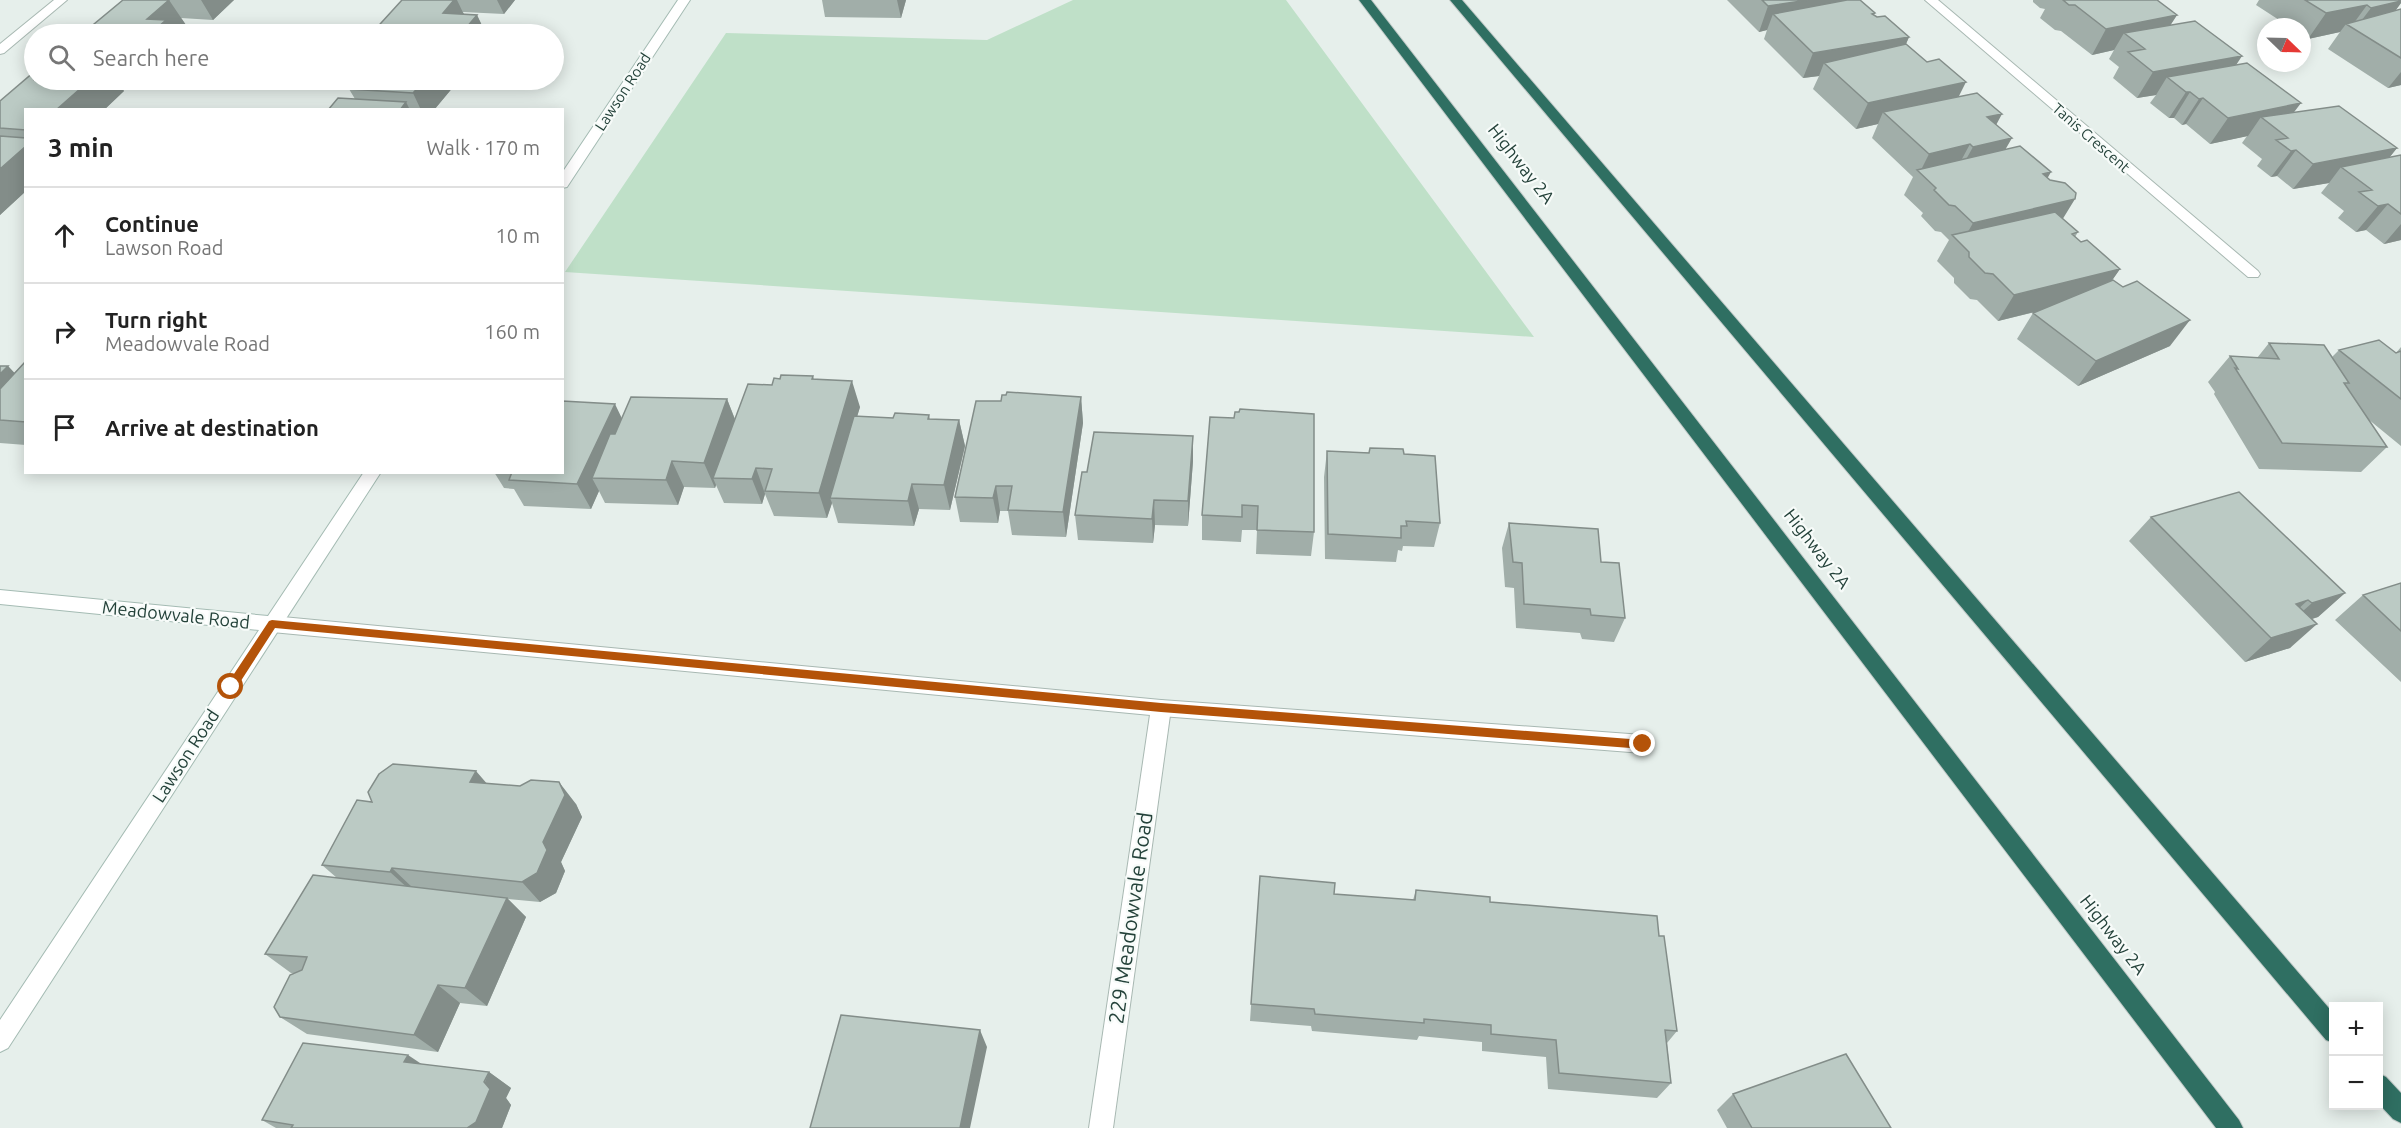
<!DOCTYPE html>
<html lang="en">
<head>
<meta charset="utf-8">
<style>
	:root { --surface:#fff; --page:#f6f6f6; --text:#222; --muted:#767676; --line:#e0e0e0 }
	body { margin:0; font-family:Ubuntu,sans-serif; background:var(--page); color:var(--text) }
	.controls { position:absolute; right:18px; bottom:18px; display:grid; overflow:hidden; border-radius:0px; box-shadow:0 3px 15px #0003 }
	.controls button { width:54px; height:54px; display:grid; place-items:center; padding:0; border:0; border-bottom:2px solid var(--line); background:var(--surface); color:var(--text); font:30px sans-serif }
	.compass { position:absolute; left:2257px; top:18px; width:54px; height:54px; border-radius:50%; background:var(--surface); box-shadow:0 3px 15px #0003; rotate:113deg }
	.stop { position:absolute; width:18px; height:18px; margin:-14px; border:4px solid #b45309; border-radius:50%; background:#fff }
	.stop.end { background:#b45309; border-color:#fff; box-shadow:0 2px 6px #0008 }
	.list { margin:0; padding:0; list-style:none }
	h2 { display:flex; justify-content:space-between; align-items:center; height:78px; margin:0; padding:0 24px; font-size:26px }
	h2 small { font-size:20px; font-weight:400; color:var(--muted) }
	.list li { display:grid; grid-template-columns:39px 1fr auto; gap:18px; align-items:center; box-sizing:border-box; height:96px; padding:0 24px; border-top:2px solid var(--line) }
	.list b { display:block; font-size:22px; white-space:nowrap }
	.list p { margin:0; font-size:20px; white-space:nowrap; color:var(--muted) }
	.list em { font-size:20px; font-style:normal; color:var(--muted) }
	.icon { flex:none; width:33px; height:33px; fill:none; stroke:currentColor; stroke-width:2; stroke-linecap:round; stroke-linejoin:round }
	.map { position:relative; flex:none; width:2401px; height:1128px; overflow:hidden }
	.search { position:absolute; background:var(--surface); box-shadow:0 3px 15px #0003; left:24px; top:24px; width:540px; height:66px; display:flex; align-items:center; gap:15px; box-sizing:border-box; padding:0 21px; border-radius:33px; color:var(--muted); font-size:22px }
	.panel { position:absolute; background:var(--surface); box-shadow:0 3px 15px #0003; left:24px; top:108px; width:540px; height:366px; border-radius:0px }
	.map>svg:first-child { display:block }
	.green { fill:#bfe0c8 }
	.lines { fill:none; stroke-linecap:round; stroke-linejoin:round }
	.lane-casing { stroke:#a8b8b2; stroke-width:2 }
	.street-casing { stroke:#a8b8b2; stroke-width:2 }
	.secondary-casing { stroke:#a4bbb3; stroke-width:2 }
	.highway-casing { stroke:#c2cac8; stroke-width:2 }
	.lane { fill:#fff; fill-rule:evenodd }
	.street { fill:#fff; fill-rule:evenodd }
	.secondary { fill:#fff; fill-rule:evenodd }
	.highway { fill:#2f6f62; fill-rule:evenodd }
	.wall { fill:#a1aea9 }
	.shaded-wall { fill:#838d89 }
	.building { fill:#bbcac4; stroke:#838d89; stroke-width:1.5 }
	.route { fill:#b45309 }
	.labels { text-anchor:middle; stroke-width:4.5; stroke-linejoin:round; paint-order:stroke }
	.far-street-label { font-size:15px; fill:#24423a; stroke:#f7fbf9 }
	.street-label { font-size:18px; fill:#24423a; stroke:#f7fbf9 }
	.near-street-label { font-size:21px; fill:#24423a; stroke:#f7fbf9 }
</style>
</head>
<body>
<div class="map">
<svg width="2401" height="1128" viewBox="0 0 2401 1128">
	<rect width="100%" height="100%" fill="#e6efeb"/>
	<path class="green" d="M1073 0H1286L1534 337 565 272 726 33 987 40Z"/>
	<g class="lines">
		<defs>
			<path id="lane" d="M1161 700 1168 702 1171 708 1113 1128H1089L1151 708 1154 702Z"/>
			<path id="street" d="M54 0H67L4 53 0 54V44Z
				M1925 0H1938L2258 271 2260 274 2258 277H2248Z
				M272 616 1161 700 1643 735 1650 738 1653 744 1650 750 1643 753 1161 716 272 632 265 629 263 624 265 619Z"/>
			<path id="secondary" d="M678 0H690L567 187 562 188V173Z
				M364 472H381L8 1048 0 1052V1020L259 630 0 604V590L268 616Z"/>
			<path id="highway" d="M1359 0H1371L2239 1120 2243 1128H2216Z
				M1450 0H1462L2334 1014V1043L2326 1040Z
				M2378 1073 2386 1077 2401 1093V1123L2393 1119 2378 1103Z"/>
		</defs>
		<use href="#lane" class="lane-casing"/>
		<use href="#street" class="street-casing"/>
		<use href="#secondary" class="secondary-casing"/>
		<use href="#highway" class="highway-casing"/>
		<use href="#lane" class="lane"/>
		<use href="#street" class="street"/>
		<use href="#secondary" class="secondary"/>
		<use href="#highway" class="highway"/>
	</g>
	<path class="wall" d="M123 0H234L213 20 181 18 186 25 175 34H82Z
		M402 0H515L504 14 463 12 464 14 477 15 486 34H371Z
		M822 0H906L901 18 825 17Z
		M1727 0H1860L1875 13 1874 15 1909 37 1906 44 1958 97 1996 125 2006 149 2048 178 2063 219 2078 232 2075 237 2081 242 2120 269 2112 280 2170 346 2078 386 2017 339 2033 313 2035 312 1998 321 1977 300 1970 299 1954 283V278L1937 261 1949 240 1941 232 1935 231 1921 216 1923 213 1904 195 1913 177 1872 138 1878 124 1856 129 1813 89 1819 76 1803 78 1764 39 1767 30 1759 32Z
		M2033 0H2157L2177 15 2170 25 2236 65 2294 112 2397 148 2389 158 2401 155V240L2384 244 2366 230 2356 232 2338 218 2344 211 2321 193 2329 183 2293 189 2277 176 2271 177 2257 166 2262 159 2242 143 2247 136 2210 144 2186 124 2182 125 2174 118H2169L2150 103 2156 95 2137 98 2113 78 2119 67 2109 59 2114 50 2092 55 2061 31 2055 30 2040 18 2045 9 2040 8 2033 2Z
		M2259 0H2401V3L2395 11 2401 9V85L2388 88 2328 49 2340 32 2308 39 2302 35V27H2290L2256 5Z
		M34 80H146L138 86 119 85 124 91 104 110H26V191L0 215V101Z
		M358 80H459L434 110H328L355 99 349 89Z
		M2269 343 2332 357 2339 350 2396 353 2401 347V446L2368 419 2387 447 2361 472 2259 469 2214 394 2215 392 2208 382 2230 356 2257 358Z
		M26 361V445L0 443V366H8L14 373Z
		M813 376 814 379 860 407 857 416 893 418 929 415 930 419 959 420 965 446 950 510 919 509 914 526 838 523 832 503 827 518 774 516 765 494 762 504 724 503 716 485 715 488 684 487 678 505 605 503 599 491 591 509 524 506 514 489 504 488 494 472H562L622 418 727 399 735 419 772 385 780 379Z
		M1081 397 1083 423 1066 537 1012 535 1008 511H1000L998 523 960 522 955 497 1001 401Z
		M1210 417 1314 532 1311 556 1256 554 1257 530H1242L1241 542 1202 540V515Z
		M1193 436V461L1188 526 1155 525 1153 543 1078 540 1075 515 1087 472Z
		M1327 451 1404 454 1440 523 1434 547 1403 546 1402 551 1398 550 1396 562 1325 559 1324 477Z
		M2151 517 2345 593 2318 617 2312 619 2290 648 2245 662 2129 541Z
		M1509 523 1601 562 1625 618 1614 642 1582 639 1580 633 1516 628 1514 588 1505 587 1502 548Z
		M2401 583V682L2335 620 2363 595Z
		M486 783 576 804 582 817 561 862 565 871 556 893 540 902 508 899 526 917 487 1006 460 1003 438 1052 307 1034 280 1017 296 973H291L265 954 337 878 322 865 372 802Z
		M1260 876 1334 894 1413 900 1416 890 1490 902 1659 936 1677 1031 1667 1043 1671 1083 1657 1098 1548 1089 1546 1057 1482 1051V1042L1419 1036 1417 1040 1312 1031 1311 1026 1250 1021Z
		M421 1064 489 1072 511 1088 506 1098 511 1105 502 1128H276L262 1120Z
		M1733 1094 1891 1128H1727L1717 1110Z"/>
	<path class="shaded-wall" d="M169 0 186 25 175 34H150L147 19Z
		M201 0H234L213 20Z
		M454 0H457L468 23 443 13Z
		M497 0H515L504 14Z
		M897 0H906L901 18Z
		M1808 0H1858L1773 14 1767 30 1759 32 1768 6Z
		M2401 1V3L2384 26 2355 29 2371 8Z
		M2367 5 2351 27 2346 24 2340 32 2308 39 2326 13Z
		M477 15 486 34H461Z
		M2177 15 2161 40 2124 33 2114 50 2092 55 2106 29Z
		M1909 37 1898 62 1824 63 1819 76 1803 78 1813 53Z
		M2242 56 2225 82 2167 77 2156 95 2137 98 2153 72Z
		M2401 72V85L2388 88Z
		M90 80H115L124 91 104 110H56Z
		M133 80H146L138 86Z
		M425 80H459L434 110H421L413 93Z
		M1966 82 1953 108 1883 112 1878 124 1856 129 1868 103Z
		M2186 92H2190L2174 118H2169Z
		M2203 98 2186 124 2182 125 2199 99Z
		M406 102 410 110H400Z
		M2301 103 2282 128 2261 117 2248 136 2210 144 2228 118Z
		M2002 114 1988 140 1987 117Z
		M2012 138 1997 164 1959 172 1973 147Z
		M1970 144 1956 170 1920 172 1929 154Z
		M26 146V191L0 215V169Z
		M2397 148 2376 174 2341 167 2329 183 2293 189 2313 164Z
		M2296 150 2277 176 2271 177 2291 151Z
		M2051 172 2036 198 2043 174Z
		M2075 199 2059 225 1961 244 1973 223Z
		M2388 204 2366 230 2356 232 2378 206Z
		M2401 224V240L2384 244Z
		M2120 269 2102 295 1998 321 2014 295Z
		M2190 320 2170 346 2078 386 2096 361Z
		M8 366 26 385 0 420V374Z
		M852 381 860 407 833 498H830L832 503 827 518 819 493Z
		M1081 397 1083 423 1066 537 1063 512Z
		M727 399 737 425 713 478 716 485 715 488 704 463Z
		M615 404 627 429 592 478 599 491 591 509 577 484Z
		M959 420 965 446 950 510 944 485Z
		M1193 436V461L1188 526V501Z
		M672 461 684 487 678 505 666 480Z
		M756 468 765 494 762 504 752 479Z
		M912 484 919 509 914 526 908 501Z
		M996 486 1000 511 998 523 993 498Z
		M1154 500 1155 525 1153 543 1152 519Z
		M2345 593 2318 617 2285 627 2312 603Z
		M2308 600 2282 624 2296 604Z
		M2317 624 2290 648 2245 662 2271 638Z
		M476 771 495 793 470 782Z
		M559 782 576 804 582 817 561 862 565 871 556 893 540 902 522 882 543 842Z
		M392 868 414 889 412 892 390 872Z
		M507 898 526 917 487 1006 465 988Z
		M438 985 460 1003 438 1052 414 1035Z
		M980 1030 987 1047 970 1128H960Z
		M408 1055 432 1071 404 1062Z
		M489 1072 511 1088 506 1098 511 1105 502 1128H467Z"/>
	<path class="building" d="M123 0H169L147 19 166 20 150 34H82Z
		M402 0H454L443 13 477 15 461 34H371Z
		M1762 0H1808L1768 6Z
		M1847 0H1860L1875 13 1872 14 1877 17 1885 16 1909 37 1813 53 1773 14Z
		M2063 0H2157L2177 15 2106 29 2075 5H2069Z
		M2305 0H2401V1L2371 8 2367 5 2326 13Z
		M2401 9V58L2346 24Z
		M2195 21 2242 56 2153 72 2128 52 2145 49 2124 33Z
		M1906 44 1927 62 1939 59 1966 82 1868 103 1824 63Z
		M2247 63 2301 103 2228 118 2203 98 2199 99 2190 92H2186L2167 77Z
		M34 72V80H90L56 110H26V130L0 128V101Z
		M358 80H425L413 93 349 89Z
		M1977 93 2002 114 1987 117 2012 138 1973 147 1970 144 1929 154 1883 112Z
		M338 98 406 102 400 110H328Z
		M2339 106 2397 148 2313 164 2296 150 2291 151 2276 140 2288 138 2261 117Z
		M0 136 26 138V146L0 169Z
		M2020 146 2051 172 2043 174 2050 180 2065 183 2076 193 2075 199 1973 223 1955 206 1949 205 1934 190 1936 188 1917 170Z
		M2401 155V214L2388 204 2378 206 2359 192 2372 190 2341 167Z
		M2055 212 2078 232 2072 234 2081 242 2087 240 2120 269 2014 295 1993 274 1985 273 1969 257V252L1952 235Z
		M2113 280 2123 287 2137 281 2190 320 2096 361 2033 313Z
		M2379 340 2396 353 2401 351V399L2339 350Z
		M2269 343 2324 345 2349 383H2344L2387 447 2282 443 2235 368 2238 369 2230 356 2279 359Z
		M26 361V422L0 420V389Z
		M0 366H8L0 374Z
		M781 375 813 376 812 379 852 381 819 493 765 491 772 469 756 468 752 479 713 478 748 384 772 385 774 378 780 379Z
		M1007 392 1081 397 1063 512 1008 510 1012 486H996L993 498 955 497 976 401H1001L1002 395H1006Z
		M631 397 727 399 704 463 672 461 666 480 592 478 610 434H615Z
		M562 401 615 404 577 484 509 480 512 472H562Z
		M1240 409 1314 414V532L1257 530 1258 506 1242 505V517L1202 515 1210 417 1234 418 1235 412H1239Z
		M895 413 929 415 928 419 959 420 944 485 912 484 908 501 830 498 854 416 893 418Z
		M1094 432 1193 436 1188 501 1154 500 1152 519 1075 515 1082 472H1087Z
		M1370 448 1403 449 1404 454 1435 456 1440 523 1406 521 1407 526H1401V538L1328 534 1327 451 1369 453Z
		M2239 492 2345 593 2312 603 2308 600 2296 604 2317 624 2271 638 2151 517Z
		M1509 523 1598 529 1601 562 1619 563 1625 618 1591 615 1590 609 1524 604 1522 563 1513 562Z
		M2401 583V631L2363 595Z
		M393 764 476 771 470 782 520 786 531 780 559 782 565 795 543 842 547 850 537 873 522 882 392 868 390 872 322 865 357 800 372 802 368 792 379 774Z
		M313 875 507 898 465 988 438 985 414 1035 280 1017 274 1007 290 975 302 970 307 957 265 954Z
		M1260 876 1335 883 1334 894 1415 900 1416 890 1490 897V902L1657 916 1659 936H1664L1677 1031 1665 1030 1671 1083 1559 1073 1556 1040 1491 1034V1025L1424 1019V1023L1315 1014 1314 1009 1251 1004Z
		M841 1015 980 1030 960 1128H810Z
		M303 1043 408 1055 404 1062 489 1072 484 1082 490 1089 476 1122 467 1128H291L293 1125 262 1120Z
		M1846 1054 1891 1128H1752L1733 1094Z"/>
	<path class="route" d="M272 620 1161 703 1643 740 1648 744 1643 749 1161 712 275 628 235 690H228V683L269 621Z"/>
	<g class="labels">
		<g class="far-street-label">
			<text transform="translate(623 92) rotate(-57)" y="5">Lawson Road</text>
			<text transform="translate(2091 138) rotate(41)" y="5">Tanis Crescent</text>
		</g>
		<g class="street-label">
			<text transform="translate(1521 164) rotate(52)" y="6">Highway 2A</text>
			<text transform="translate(1817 549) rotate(52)" y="6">Highway 2A</text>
			<text transform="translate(176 615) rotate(6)" y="6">Meadowvale Road</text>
			<text transform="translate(186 756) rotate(-57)" y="6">Lawson Road</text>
			<text transform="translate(2113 935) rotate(52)" y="6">Highway 2A</text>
		</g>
		<g class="near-street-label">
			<text transform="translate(1131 918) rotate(-82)" y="7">229 Meadowvale Road</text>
		</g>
	</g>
</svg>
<div class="controls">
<button>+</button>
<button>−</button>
</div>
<svg class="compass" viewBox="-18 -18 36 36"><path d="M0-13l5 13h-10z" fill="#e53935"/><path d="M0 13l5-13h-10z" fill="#767676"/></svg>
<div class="stop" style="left:231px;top:687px"></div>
<div class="stop end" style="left:1643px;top:744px"></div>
<div class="search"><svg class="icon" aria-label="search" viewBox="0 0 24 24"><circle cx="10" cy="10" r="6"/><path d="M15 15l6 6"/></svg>Search here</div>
<section class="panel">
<h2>3 min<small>Walk · 170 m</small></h2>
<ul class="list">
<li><svg class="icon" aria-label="ahead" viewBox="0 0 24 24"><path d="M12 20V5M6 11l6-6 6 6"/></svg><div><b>Continue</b><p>Lawson Road</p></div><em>10 m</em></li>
<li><svg class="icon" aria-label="right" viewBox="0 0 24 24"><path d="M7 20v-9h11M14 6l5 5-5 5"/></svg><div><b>Turn right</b><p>Meadowvale Road</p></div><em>160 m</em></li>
<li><svg class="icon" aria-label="arrive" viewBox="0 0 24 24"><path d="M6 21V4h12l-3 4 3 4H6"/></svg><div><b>Arrive at destination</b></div></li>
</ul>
</section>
</div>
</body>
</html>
